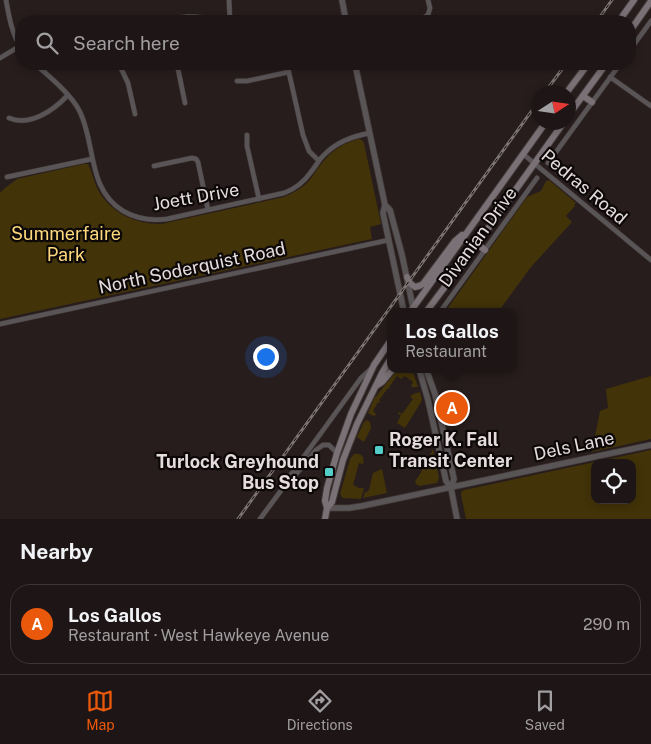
<!DOCTYPE html>
<html lang="en">
<head>
<meta charset="utf-8">
<style>
	:root { --surface:#1e1616; --page:#2b2323; --text:#f1f3f6; --muted:#a19fa1; --line:#3c3535; --accent:#ea580c }
	body { margin:0; font-family:"Public Sans",sans-serif; background:var(--page); color:var(--text) }
	.controls { position:absolute; right:15px; bottom:15px; display:grid; overflow:hidden; border-radius:10px; box-shadow:0 2px 8px #0003 }
	.controls button { width:45px; height:45px; display:grid; place-items:center; padding:0; border:0; border-bottom:1px solid var(--line); background:var(--surface); color:var(--text); font:25px sans-serif }
	.compass { position:absolute; left:531px; top:85px; width:45px; height:45px; border-radius:50%; background:var(--surface); box-shadow:0 2px 8px #0003; rotate:78deg }
	.you { position:absolute; left:265px; top:356px; width:18px; height:18px; margin:-12px; border:4px solid #fff; border-radius:50%; background:#1a73e8; box-shadow:0 0 0 8px #1a73e833 }
	.badge { display:grid; place-items:center; width:32px; height:32px; border-radius:50%; background:var(--accent); color:#fff; font-size:16px; font-weight:700 }
	.pin { position:absolute; translate:-50% -50%; border:2px solid #fff; box-shadow:0 1px 5px #0006 }
	.popup { position:absolute; left:387px; top:308px; width:130px; height:65px; box-sizing:border-box; display:grid; place-content:center; border-radius:10px; background:var(--surface); filter:drop-shadow(0 1px 4px #0005); font-size:16px; white-space:nowrap; color:var(--muted) }
	.popup b { font-size:19px; color:var(--text) }
	.popup::after { content:''; position:absolute; left:50%; top:100%; margin-left:-10px; border:10px solid transparent; border-top-color:var(--surface) }
	.list { margin:0; padding:0; list-style:none }
	h2 { display:flex; justify-content:space-between; align-items:center; height:65px; margin:0; padding:0 20px; font-size:21px }
	h2 small { font-size:16px; font-weight:400; color:var(--muted) }
	.list li { display:grid; grid-template-columns:32px 1fr auto; gap:15px; align-items:center; box-sizing:border-box; height:80px; margin:0 10px 10px; padding:0 10px; border:1px solid var(--line); border-radius:20px }
	.list b { display:block; font-size:19px; white-space:nowrap }
	.list p { margin:0; font-size:16px; white-space:nowrap; color:var(--muted) }
	.list em { font-size:16px; font-style:normal; color:var(--muted) }
	.icon { flex:none; width:28px; height:28px; fill:none; stroke:currentColor; stroke-width:2; stroke-linecap:round; stroke-linejoin:round }
	.map { position:relative; flex:none; width:651px; height:519px; overflow:hidden }
	.search { position:absolute; background:var(--surface); box-shadow:0 2px 8px #0003; left:15px; right:15px; top:15px; height:55px; display:flex; align-items:center; gap:12px; box-sizing:border-box; padding:0 18px; border-radius:20px; color:var(--muted); font-size:19px }
	.sheet { height:155px; background:var(--surface) }
	nav { display:flex; justify-content:space-around; align-items:center; box-sizing:border-box; height:70px; border-top:1px solid var(--line); background:var(--surface); font-size:14px; color:var(--muted) }
	nav a { display:grid; justify-items:center; gap:2px }
	nav .on { color:var(--accent) }
	.map>svg:first-child { display:block }
	.green { fill:#423308; fill-rule:evenodd }
	.lines { fill:none; stroke-linecap:round; stroke-linejoin:round }
	.minor-casing { stroke:#423838; stroke-width:5.5 }
	.tertiary-casing { stroke:#423838; stroke-width:7 }
	.secondary-casing { stroke:#423838; stroke-width:8 }
	.minor { stroke:#595456; stroke-width:4.5 }
	.tertiary { stroke:#595456; stroke-width:5.5 }
	.secondary { stroke:#797175; stroke-width:6 }
	.rail-casing { stroke:#7e7474; stroke-width:3 }
	.rail { stroke:#0d0808; stroke-width:1; stroke-dasharray:4; stroke-linecap:butt }
	.poi-dot { fill:#54cdc8; stroke:#0d0808; stroke-width:2 }
	.labels { text-anchor:middle; stroke-width:4.5; stroke-linejoin:round; paint-order:stroke }
	.street-label { font-size:18px; fill:#e5dddd; stroke:#0d0808 }
	.park-label { font-size:18px; fill:#fed97c; stroke:#0d0808 }
	.poi-label { font-size:18px; font-weight:bold; fill:#e5dddd; stroke:#0d0808; text-anchor:start }
</style>
</head>
<body>
<div class="map">
<svg width="651" height="519" viewBox="0 0 651 519">
	<rect width="100%" height="100%" fill="#281d1d"/>
	<path class="green" d="M358 139 362 140 364 143 381 224 370 227 372 239 0 319V193C5 187 11 184 17 179L84 164H88C92 172 94 182 98 190 111 213 135 224 161 224L284 197C293 193 301 189 308 182 313 176 317 169 322 163 331 151 344 143 358 139Z
		M549 180 576 203 574 205 575 206 566 216 572 222 531 267 498 312H445L527 197 541 191 546 181Z
		M398 369H412L418 387H413L411 386 413 382 405 376 401 379 397 376 389 387 391 389 388 388 379 400 381 403 378 402 373 411 376 414V415L373 416 368 413 374 399Z
		M651 376V439L592 452 600 411 608 408 606 389Z
		M420 392 422 399 421 402 405 428 397 423 401 415 398 414V412L402 414 413 399 410 397 413 394Z
		M367 420 370 422 371 428 364 442 357 437 364 422Z
		M433 449 439 478 437 483 419 486 416 484 415 481 419 476Z
		M651 450V519H466L461 495V492L464 490ZM595 463H632V500H595Z
		M354 454C361 453 365 456 363 464L359 463 353 485 359 488H364L361 499 343 498 340 494 350 459Z
		M382 469 387 493 363 498 365 492H367L369 490 373 473Z"/>
	<g class="lines">
		<defs>
			<path id="minor" d="M6 0C9 17 12 34 21 48
				M229 0 230 21
				M159 21C180 17 195 14 216 21
				M409 21 423 18 428 15 430 8 428 0
				M630 50 651 21
				M0 58 20 46
				M35 64C49 76 72 95 80 112 96 145 87 189 123 211 137 219 152 221 167 219L284 193C295 189 304 182 311 172 316 166 319 159 325 154 338 141 353 136 370 133
				M119 64 128 83 135 114
				M177 64 185 103
				M287 64 303 135 309 151 319 161
				M43 71 49 64
				M610 77 651 106
				M237 81H247L289 72
				M9 118C30 127 54 110 68 95
				M247 135V146L259 199
				M523 154 651 260
				M548 163 620 64
				M154 166 192 158 196 159 198 162 208 210
				M7 177 92 159
				M440 312 537 178
				M0 324 389 240
				M288 481 292 479 316 450 323 445H329L337 453
				M260 519 288 481 289 477 361 378 372 368"/>
			<path id="tertiary" d="M342 0 346 21
				M355 64 385 205 383 213 404 312
				M385 205 390 210 402 255 414 312
				M419 369 428 400 446 481 451 488
				M426 369 435 394 454 479 451 488 457 519
				M327 508H349L362 506 651 445"/>
			<path id="secondary" d="M619 21 634 0
				M630 31 651 1
				M567 92 588 64
				M583 96 592 102
				M568 116 606 64
				M477 244 485 250
				M407 277 410 283 415 287 419 286 423 284 455 241 462 235
				M410 312 546 122
				M426 312 477 244 564 122
				M376 386 382 382 393 369
				M327 508 325 501 327 488 337 453 351 414 374 365 391 340
				M325 519 327 508 332 502 343 460 357 424 382 373 391 358"/>
		</defs>
		<use href="#minor" class="minor-casing"/>
		<use href="#tertiary" class="tertiary-casing"/>
		<use href="#secondary" class="secondary-casing"/>
		<use href="#minor" class="minor"/>
		<use href="#tertiary" class="tertiary"/>
		<use href="#secondary" class="secondary"/>
		<defs>
			<path id="rail" d="M597 21 612 0
				M545 92 566 64
				M238 519 538 102"/>
		</defs>
		<use href="#rail" class="rail-casing"/>
		<use href="#rail" class="rail"/>
	</g>
	<g class="poi-dot">
		<rect x="374" y="445" width="10" height="10" rx="2.5"/>
		<rect x="324" y="467" width="10" height="10" rx="2.5"/>
	</g>
	<g class="labels">
		<g class="street-label">
			<text transform="translate(584 187) rotate(40)" y="6">Pedras Road</text>
			<text transform="translate(196 197) rotate(-10)" y="6">Joett Drive</text>
			<text transform="translate(478 237) rotate(-54)" y="6">Divanian Drive</text>
			<text transform="translate(192 268) rotate(-12)" y="6">North Soderquist Road</text>
			<text transform="translate(574 446) rotate(-12)" y="6">Dels Lane</text>
		</g>
		<g class="park-label">
			<text x="66" y="240">Summerfaire<tspan x="66" dy="21">Park</tspan></text>
		</g>
		<g class="poi-label">
			<text x="389" y="446">Roger K. Fall<tspan x="389" dy="21">Transit Center</tspan></text>
			<text x="319" y="468" text-anchor="end">Turlock Greyhound<tspan x="319" dy="21">Bus Stop</tspan></text>
		</g>
	</g>
</svg>
<div class="controls">
<button><svg class="icon" aria-label="locate" viewBox="0 0 24 24"><circle cx="12" cy="12" r="6"/><path d="M12 2v4M12 18v4M2 12h4M18 12h4"/></svg></button>
</div>
<svg class="compass" viewBox="-18 -18 36 36"><path d="M0-13l5 13h-10z" fill="#e53935"/><path d="M0 13l5-13h-10z" fill="#a19fa1"/></svg>
<div class="you"></div>
<div class="pin badge" style="left:452px;top:408px">A</div>
<div class="popup"><b>Los Gallos</b>Restaurant</div>
<div class="search"><svg class="icon" aria-label="search" viewBox="0 0 24 24"><circle cx="10" cy="10" r="6"/><path d="M15 15l6 6"/></svg>Search here</div>
</div>
<section class="sheet">
<h2>Nearby<small></small></h2>
<ul class="list">
<li><span class="badge">A</span><div><b>Los Gallos</b><p>Restaurant · West Hawkeye Avenue</p></div><em>290 m</em></li>
</ul>
</section>
<nav>
<a class="on"><svg class="icon" aria-label="map" viewBox="0 0 24 24"><path d="M3 6l6-2 6 2 6-2v14l-6 2-6-2-6 2zM9 4v14M15 6v14"/></svg>Map</a>
<a><svg class="icon" aria-label="directions" viewBox="0 0 24 24"><path d="M12 3l9 9-9 9-9-9zM9 14v-3h6M13 9l2 2-2 2"/></svg>Directions</a>
<a><svg class="icon" aria-label="saved" viewBox="0 0 24 24"><path d="M7 4h10v16l-5-4-5 4z"/></svg>Saved</a>
</nav>
</body>
</html>
